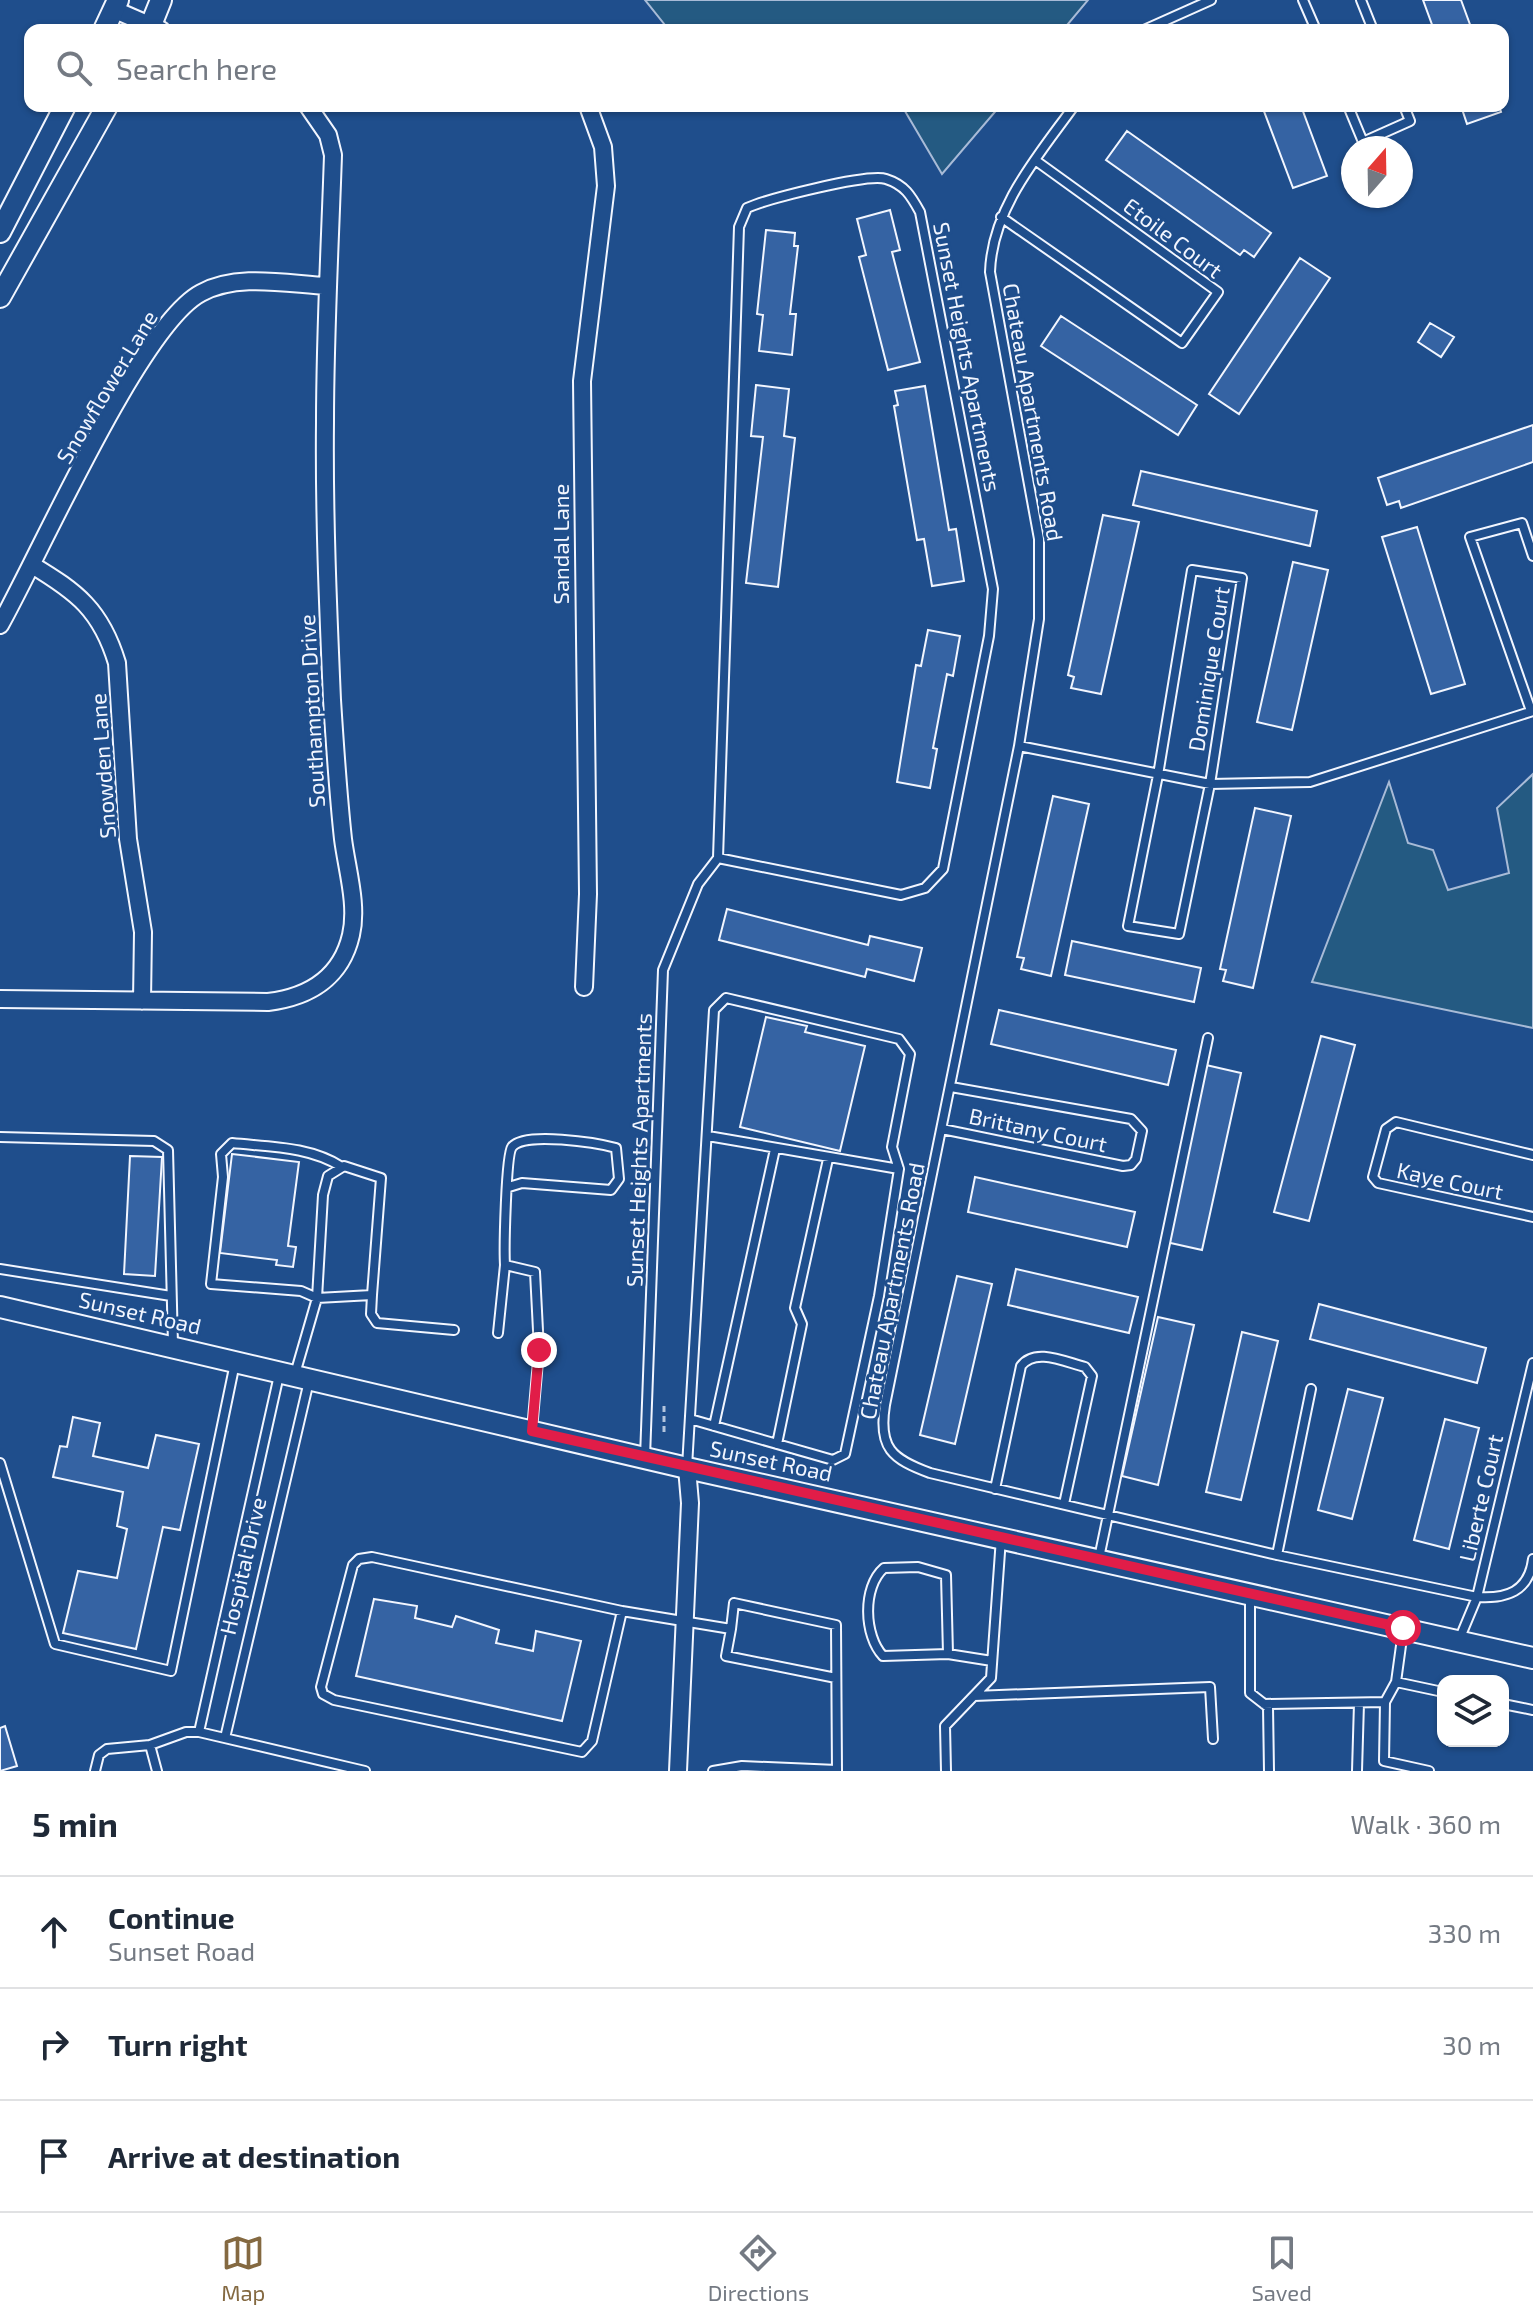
<!DOCTYPE html>
<html lang="en">
<head>
<meta charset="utf-8">
<style>
	:root { --surface:#fff; --page:#f6f6f7; --text:#1f2937; --muted:#747a83; --line:#e0e1e3; --accent:#846941 }
	body { margin:0; font-family:"Exo 2",sans-serif; background:var(--page); color:var(--text) }
	.controls { position:absolute; right:24px; bottom:24px; display:grid; overflow:hidden; border-radius:16px; box-shadow:0 2px 6px #0004 }
	.controls button { width:72px; height:72px; display:grid; place-items:center; padding:0; border:0; border-bottom:2px solid var(--line); background:var(--surface); color:var(--text); font:40px sans-serif }
	.compass { position:absolute; left:1341px; top:136px; width:72px; height:72px; border-radius:50%; background:var(--surface); box-shadow:0 2px 6px #0004; rotate:20deg }
	.stop { position:absolute; width:24px; height:24px; margin:-18px; border:6px solid #e11d48; border-radius:50%; background:#fff }
	.stop.end { background:#e11d48; border-color:#fff; box-shadow:0 2px 8px #0008 }
	.list { margin:0; padding:0; list-style:none }
	h2 { display:flex; justify-content:space-between; align-items:center; height:104px; margin:0; padding:0 32px; font-size:34px }
	h2 small { font-size:26px; font-weight:400; color:var(--muted) }
	.list li { display:grid; grid-template-columns:52px 1fr auto; gap:24px; align-items:center; box-sizing:border-box; height:112px; padding:0 32px; border-top:2px solid var(--line) }
	.list b { display:block; font-size:30px; white-space:nowrap }
	.list p { margin:0; font-size:26px; white-space:nowrap; color:var(--muted) }
	.list em { font-size:26px; font-style:normal; color:var(--muted) }
	.icon { flex:none; width:44px; height:44px; fill:none; stroke:currentColor; stroke-width:2; stroke-linecap:round; stroke-linejoin:round }
	.map { position:relative; flex:none; width:1533px; height:1771px; overflow:hidden }
	.search { position:absolute; background:var(--surface); box-shadow:0 2px 6px #0004; left:24px; right:24px; top:24px; height:88px; display:flex; align-items:center; gap:20px; box-sizing:border-box; padding:0 28px; border-radius:16px; color:var(--muted); font-size:30px }
	.sheet { height:440px; background:var(--surface) }
	nav { display:flex; justify-content:space-around; align-items:center; box-sizing:border-box; height:112px; border-top:2px solid var(--line); background:var(--surface); font-size:22px; color:var(--muted) }
	nav a { display:grid; justify-items:center; gap:4px }
	nav .on { color:var(--accent) }
	.map>svg:first-child { display:block }
	.green { fill:#245a82; stroke:#a8bbd7; stroke-width:2 }
	.building { fill:#3563a3; stroke:#f2f6ff; stroke-width:2 }
	.lines { fill:none; stroke-linecap:round; stroke-linejoin:round }
	.service-casing { stroke:#f2f6ff; stroke-width:12 }
	.minor-casing { stroke:#f2f6ff; stroke-width:20 }
	.tertiary-casing { stroke:#f2f6ff; stroke-width:24 }
	.path { stroke:#b3c4dc; stroke-width:3; stroke-dasharray:6 4; stroke-linecap:butt }
	.service { stroke:#1f4e8c; stroke-width:8 }
	.minor { stroke:#1f4e8c; stroke-width:16 }
	.tertiary { stroke:#1f4e8c; stroke-width:20 }
	.route { stroke:#e11d48; stroke-width:10 }
	.labels { text-anchor:middle; stroke-width:6; stroke-linejoin:round; paint-order:stroke }
	.street-label { font-size:22px; fill:#f2f6ff; stroke:#1f4e8c }
</style>
</head>
<body>
<div class="map">
<svg width="1533" height="1771" viewBox="0 0 1533 1771">
	<rect width="100%" height="100%" fill="#1f4e8c"/>
	<path class="green" d="M645 0H1088L1063 30H669Z
		M902 106H1000L942 174Z
		M1533 774V1028L1312 982 1389 782 1408 843 1433 850 1448 890 1509 873 1497 808Z"/>
	<path class="building" d="M1423 0H1461L1472 30H1434Z
		M1262 106H1301L1327 176 1293 188Z
		M1461 106H1499L1501 112 1467 124Z
		M1127 131 1271 233 1254 257 1244 250 1240 255 1106 160Z
		M890 210 900 250 892 252 920 362 888 370 859 257 866 255 857 219Z
		M766 230 795 233 794 246H798L790 314H796L792 355 759 351 763 315 757 314Z
		M1300 258 1330 278 1239 414 1209 394Z
		M1061 316 1197 405 1178 435 1041 346Z
		M1430 323 1454 337 1441 357 1418 342Z
		M756 385 789 389 784 436 795 438 778 587 746 583 763 437 751 436Z
		M925 386 949 530 956 529 964 581 932 586 924 539 917 540 894 406 898 405 895 391Z
		M1533 425V462L1401 508 1399 501 1387 505 1378 478Z
		M1141 471 1317 511 1310 546 1133 505Z
		M1103 515 1139 522 1101 694 1071 688 1074 677 1068 675Z
		M1417 527 1465 684 1431 694 1382 537Z
		M1293 562 1328 570 1292 730 1257 722Z
		M928 630 960 636 953 676 947 674 933 748 937 749 930 788 897 782 916 665 921 666Z
		M1053 796 1089 804 1051 976 1021 969 1024 958 1017 957Z
		M1255 808 1291 816 1253 988 1223 981 1226 970 1220 969Z
		M727 909 868 945 870 936 922 948 914 981 867 969 865 977 719 940Z
		M1072 941 1201 968 1194 1002 1065 975Z
		M999 1010 1176 1050 1168 1085 991 1044Z
		M766 1017 807 1026 805 1032 865 1046 840 1151 740 1127Z
		M1321 1036 1355 1045 1309 1221 1274 1212Z
		M1206 1065 1241 1073 1202 1250 1166 1242Z
		M232 1154 299 1162 288 1246 296 1247 293 1267 276 1265 277 1260 220 1253Z
		M130 1156 162 1157 155 1276 124 1274Z
		M975 1177 1135 1212 1127 1247 968 1212Z
		M1016 1269 1138 1297 1129 1333 1008 1305Z
		M957 1276 992 1284 955 1444 920 1435Z
		M1319 1304 1486 1348 1477 1383 1310 1339Z
		M1158 1317 1194 1325 1158 1485 1122 1476Z
		M1242 1332 1278 1341 1241 1500 1206 1492Z
		M1348 1389 1383 1398 1352 1519 1318 1510Z
		M73 1417 100 1423 93 1456 148 1468 156 1435 199 1444 180 1530 163 1527 136 1649 63 1633 78 1571 117 1578 127 1529 117 1526 123 1492 53 1477 60 1446 67 1447Z
		M1445 1419 1479 1428 1449 1549 1414 1540Z
		M374 1599 417 1606 415 1618 452 1627 456 1616 499 1630 496 1643 533 1651 536 1631 581 1641 562 1721 356 1676Z
		M5 1726 17 1766 0 1771V1728Z"/>
	<g class="lines">
		<defs>
			<path id="service" d="M1303 0 1316 30
				M1361 0 1373 30
				M1144 30 1211 0
				M1074 106C1038 156 992 208 990 272L1039 539V619L1019 746 885 1405C878 1448 892 1459 930 1473L1277 1555 1477 1597C1506 1599 1529 1592 1533 1559
				M1348 106 1363 142 1410 121 1404 106
				M1001 217 1182 343 1218 292 1035 160
				M1192 570 1242 578 1210 784 1179 934 1128 926 1158 775Z
				M1531 711 1470 537 1522 523 1533 556
				M1019 746 1210 784 1310 782 1533 711
				M942 1129 1123 1166 1131 1165 1136 1159 1142 1131 1131 1119 951 1087
				M708 1136 899 1169
				M0 1137 154 1141 168 1150 173 1344
				M1533 1155 1396 1122 1386 1129 1373 1177 1378 1183 1533 1217
				M509 1187 522 1183 611 1190 619 1179 616 1148C598 1143 524 1131 512 1147 506 1155 504 1249 505 1265L535 1272 539 1350 532 1430
				M0 1269 171 1296
				M372 1295 371 1314 377 1323 454 1330
				M498 1333 505 1265
				M295 1374 317 1298 372 1295 381 1178 344 1166 328 1176 323 1195 317 1298 301 1291 211 1284 223 1177 221 1154 232 1143C269 1147 309 1146 342 1167
				M714 1426 775 1149
				M777 1444 802 1324 795 1308 828 1159
				M645 1457 663 970 698 884 718 858 739 227 747 208C767 199 868 173 886 179 905 185 911 196 920 212L993 589 989 636 943 869 925 888 901 895 718 858
				M0 1463 55 1644 171 1671 235 1363
				M687 1467 714 1010 726 998 899 1039 910 1054 892 1147 899 1169 879 1296 845 1454 833 1460 690 1419
				M995 1489 1021 1366C1035 1347 1065 1362 1085 1367L1092 1376 1064 1504
				M1277 1555 1311 1389
				M1099 1558 1208 1038
				M1250 1597V1693L1268 1707 1269 1771
				M622 1611 592 1741 582 1752 334 1700 323 1694 321 1687 353 1565 359 1559 372 1557 622 1611 731 1629 734 1603 836 1625 837 1771
				M731 1629 726 1656 836 1678
				M1459 1640 1477 1597 1533 1363
				M948 1654 883 1656C864 1636 862 1587 884 1568L918 1567 946 1575 948 1654 992 1661
				M1396 1682 1443 1692
				M974 1696 1210 1687 1213 1739
				M1385 1702 1384 1761 1429 1771
				M1264 1704 1385 1702 1396 1682 1403 1631
				M1503 1704 1533 1710
				M199 1732 279 1375
				M225 1738 309 1381
				M150 1745 157 1771
				M95 1771 99 1755 107 1749 150 1745 186 1732H199L365 1771
				M713 1771 742 1766 837 1770
				M946 1771 945 1726 991 1678 1001 1538
				M1357 1771 1359 1703"/>
			<path id="minor" d="M115 10 161 30
				M32 565C77 592 101 610 117 663L128 839 143 932 142 1001
				M0 625C39 556 140 325 201 293 238 273 287 284 328 286
				M584 987 588 894 582 381 606 186 603 147 588 106
				M0 999 268 1002C309 997 341 978 351 935 358 905 347 870 343 839 338 793 335 747 332 700 328 607 324 515 325 422 325 333 330 244 333 155L328 135 308 106
				M678 1771 690 1503 687 1468"/>
			<path id="tertiary" d="M104 30 118 0
				M149 30 161 0
				M0 232 65 106
				M0 297 107 106
				M0 1307 687 1468 1533 1658"/>
		</defs>
		<use href="#service" class="service-casing"/>
		<use href="#minor" class="minor-casing"/>
		<use href="#tertiary" class="tertiary-casing"/>
		<path class="path" d="M664 1432V1406"/>
		<use href="#service" class="service"/>
		<use href="#minor" class="minor"/>
		<use href="#tertiary" class="tertiary"/>
	</g>
	<g class="lines">
		<path class="route" d="M539 1350 532 1431 1403 1628"/>
	</g>
	<g class="labels">
		<g class="street-label">
			<text transform="translate(1173 238) rotate(37)" y="8">Etoile Court</text>
			<text transform="translate(967 357) rotate(79)" y="8">Sunset Heights Apartments</text>
			<text transform="translate(107 387) rotate(-59)" y="8">Snowflower Lane</text>
			<text transform="translate(1033 412) rotate(80)" y="8">Chateau Apartments Road</text>
			<text transform="translate(561 544) rotate(-90)" y="8">Sandal Lane</text>
			<text transform="translate(1209 669) rotate(-81)" y="8">Dominique Court</text>
			<text transform="translate(312 711) rotate(-93)" y="8">Southampton Drive</text>
			<text transform="translate(103 766) rotate(-94)" y="8">Snowden Lane</text>
			<text transform="translate(1038 1130) rotate(12)" y="8">Brittany Court</text>
			<text transform="translate(639 1150) rotate(-88)" y="8">Sunset Heights Apartments</text>
			<text transform="translate(1450 1181) rotate(12)" y="8">Kaye Court</text>
			<text transform="translate(892 1291) rotate(-79)" y="8">Chateau Apartments Road</text>
			<text transform="translate(140 1313) rotate(13)" y="8">Sunset Road</text>
			<text transform="translate(771 1461) rotate(12)" y="8">Sunset Road</text>
			<text transform="translate(1481 1498) rotate(-77)" y="8">Liberte Court</text>
			<text transform="translate(243 1566) rotate(-77)" y="8">Hospital Drive</text>
		</g>
	</g>
</svg>
<div class="controls">
<button><svg class="icon" aria-label="layers" viewBox="0 0 24 24"><path d="M12 4l9 5-9 5-9-5zM3 14l9 5 9-5"/></svg></button>
</div>
<svg class="compass" viewBox="-18 -18 36 36"><path d="M0-13l5 13h-10z" fill="#e53935"/><path d="M0 13l5-13h-10z" fill="#747a83"/></svg>
<div class="stop" style="left:1403px;top:1628px"></div>
<div class="stop end" style="left:539px;top:1350px"></div>
<div class="search"><svg class="icon" aria-label="search" viewBox="0 0 24 24"><circle cx="10" cy="10" r="6"/><path d="M15 15l6 6"/></svg>Search here</div>
</div>
<section class="sheet">
<h2>5 min<small>Walk · 360 m</small></h2>
<ul class="list">
<li><svg class="icon" aria-label="ahead" viewBox="0 0 24 24"><path d="M12 20V5M6 11l6-6 6 6"/></svg><div><b>Continue</b><p>Sunset Road</p></div><em>330 m</em></li>
<li><svg class="icon" aria-label="right" viewBox="0 0 24 24"><path d="M7 20v-9h11M14 6l5 5-5 5"/></svg><div><b>Turn right</b></div><em>30 m</em></li>
<li><svg class="icon" aria-label="arrive" viewBox="0 0 24 24"><path d="M6 21V4h12l-3 4 3 4H6"/></svg><div><b>Arrive at destination</b></div></li>
</ul>
</section>
<nav>
<a class="on"><svg class="icon" aria-label="map" viewBox="0 0 24 24"><path d="M3 6l6-2 6 2 6-2v14l-6 2-6-2-6 2zM9 4v14M15 6v14"/></svg>Map</a>
<a><svg class="icon" aria-label="directions" viewBox="0 0 24 24"><path d="M12 3l9 9-9 9-9-9zM9 14v-3h6M13 9l2 2-2 2"/></svg>Directions</a>
<a><svg class="icon" aria-label="saved" viewBox="0 0 24 24"><path d="M7 4h10v16l-5-4-5 4z"/></svg>Saved</a>
</nav>
</body>
</html>
